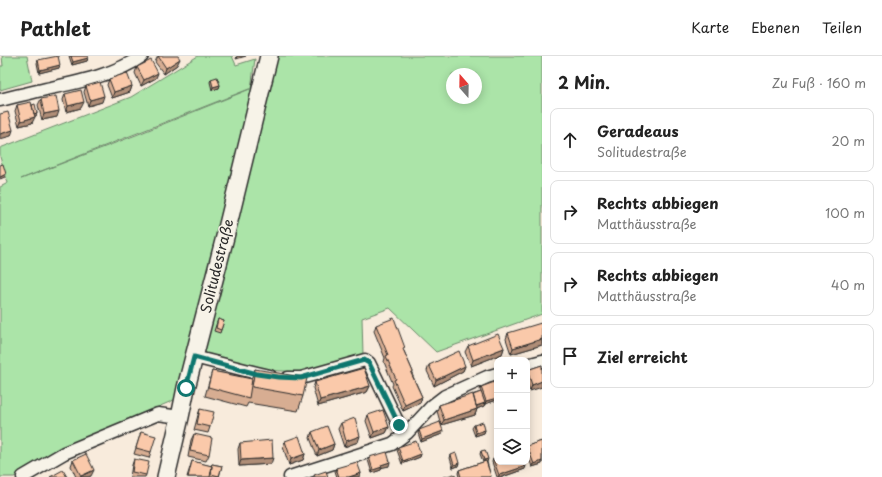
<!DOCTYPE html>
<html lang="de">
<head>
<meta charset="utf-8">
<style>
	:root { --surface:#fff; --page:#f6f6f6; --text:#222; --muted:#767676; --line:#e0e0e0 }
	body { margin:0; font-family:"Playpen Sans",sans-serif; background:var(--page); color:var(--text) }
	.controls { position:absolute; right:12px; bottom:12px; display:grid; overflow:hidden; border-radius:8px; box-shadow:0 2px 10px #0003 }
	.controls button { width:36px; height:36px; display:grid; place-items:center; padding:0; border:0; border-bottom:1px solid var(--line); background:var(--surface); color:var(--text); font:20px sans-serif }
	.compass { position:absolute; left:446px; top:12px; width:36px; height:36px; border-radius:50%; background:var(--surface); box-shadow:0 2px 10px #0003; rotate:340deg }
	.stop { position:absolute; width:12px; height:12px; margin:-9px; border:3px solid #0f766e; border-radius:50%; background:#fff }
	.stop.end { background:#0f766e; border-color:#fff; box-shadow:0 1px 4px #0008 }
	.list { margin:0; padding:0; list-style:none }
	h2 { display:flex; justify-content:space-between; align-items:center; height:52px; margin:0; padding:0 16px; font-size:17px }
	h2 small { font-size:13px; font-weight:400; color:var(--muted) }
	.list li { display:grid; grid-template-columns:26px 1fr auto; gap:12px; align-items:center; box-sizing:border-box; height:64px; margin:0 8px 8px; padding:0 8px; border:1px solid var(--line); border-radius:8px }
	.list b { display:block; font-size:15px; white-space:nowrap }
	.list p { margin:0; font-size:13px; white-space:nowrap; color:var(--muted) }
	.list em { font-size:13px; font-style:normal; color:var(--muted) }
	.icon { flex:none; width:22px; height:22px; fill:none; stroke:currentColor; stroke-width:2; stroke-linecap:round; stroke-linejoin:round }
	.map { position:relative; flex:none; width:542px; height:421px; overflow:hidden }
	header { display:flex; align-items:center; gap:24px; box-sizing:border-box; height:56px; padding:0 20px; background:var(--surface); border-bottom:1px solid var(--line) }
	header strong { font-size:19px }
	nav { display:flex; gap:22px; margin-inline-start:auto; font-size:14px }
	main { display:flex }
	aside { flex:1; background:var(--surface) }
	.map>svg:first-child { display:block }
	.green { fill:#abe4a8; stroke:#6b886a; fill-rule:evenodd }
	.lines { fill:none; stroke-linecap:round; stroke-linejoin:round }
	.street-casing { stroke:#2b2b2b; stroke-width:15 }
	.secondary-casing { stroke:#2b2b2b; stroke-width:20 }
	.street { stroke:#f7f3e8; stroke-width:12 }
	.secondary { stroke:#f7f3e8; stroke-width:17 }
	.wall { fill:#d7ad92; stroke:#2b2b2b }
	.shaded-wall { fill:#af8d77; stroke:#2b2b2b }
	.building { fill:#fac9aa; stroke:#2b2b2b }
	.route { stroke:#0f766e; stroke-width:5 }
	.labels { text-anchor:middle; stroke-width:3; stroke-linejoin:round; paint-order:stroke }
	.street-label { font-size:14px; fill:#2b2b2b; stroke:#f7f3e8 }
</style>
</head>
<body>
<header>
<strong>Pathlet</strong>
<nav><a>Karte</a><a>Ebenen</a><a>Teilen</a></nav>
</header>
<main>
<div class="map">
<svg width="542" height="421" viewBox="0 0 542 421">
	<rect width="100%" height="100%" fill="#f8ebdc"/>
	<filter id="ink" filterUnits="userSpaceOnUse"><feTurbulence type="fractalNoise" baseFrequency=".025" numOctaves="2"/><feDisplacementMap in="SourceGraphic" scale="8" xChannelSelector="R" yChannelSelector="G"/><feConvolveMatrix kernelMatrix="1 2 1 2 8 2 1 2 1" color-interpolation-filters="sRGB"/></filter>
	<g filter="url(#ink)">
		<path class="green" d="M2 0H27L32 25 0 34V10H3Z
			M198 0H232L236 9 255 3 251 33 261 29 268 0H542V258L436 296 390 252 362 262 363 299 304 316 261 314 204 301 174 344 63 393 14 421H0V131L8 127 0 101V92L131 41ZM452 18H476V42H452ZM250 33 136 79 21 123 249 33Z"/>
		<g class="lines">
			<defs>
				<path id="street" d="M0 44C15 40 30 37 46 33 78 26 115 19 142 0
					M194 301 257 317 270 320
					M527 309 542 305
					M288 322H301L365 304 369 307 399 369 407 377
					M23 421 64 397 158 358 180 361
					M290 421 392 388 407 377 432 350 445 340 487 321 497 318"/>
				<path id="secondary" d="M166 421 180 361 186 332 225 181 269 0"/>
			</defs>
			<use href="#street" class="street-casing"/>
			<use href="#secondary" class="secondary-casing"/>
			<use href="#street" class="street"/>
			<use href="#secondary" class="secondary"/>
		</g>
		<path class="wall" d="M69 0H88V2L87 5 72 9Z
			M158 0 177 9 164 18 155 6Z
			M38 4 59 12 39 17 37 7Z
			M137 11 156 22 141 30 135 17Z
			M109 23 132 30 130 36 112 42 107 29Z
			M211 23 220 29 219 32 212 34 210 26Z
			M86 30 102 46 88 50 84 36Z
			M65 38 81 52 66 56 63 44Z
			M41 43 57 61 42 64 38 49Z
			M17 49H32L37 57 36 60H34L32 67 19 70 15 55Z
			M218 263 224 265 220 277 214 275Z
			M376 269 404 295 413 316 412 318 422 341 420 347 403 355 392 330 393 328 384 306 385 302 374 275Z
			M508 277 542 283V289L511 298 506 283Z
			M468 290 504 292 502 298 471 310 465 296Z
			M429 309 465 310 463 315 434 330 427 315Z
			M542 309 530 335 527 326V314Z
			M255 313 303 340 298 355 248 347 246 351 205 340 212 315 251 323Z
			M497 325V344L485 348 484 350 477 353 475 359 441 369 437 355 439 349 481 336 480 334 481 331Z
			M315 326 370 330 367 336 318 350 313 332Z
			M200 353 210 371 208 377 194 374 198 359Z
			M368 359 389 371 386 377 372 382 366 365Z
			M341 367 358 386 344 391 338 373Z
			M474 369 485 374 484 377 475 380 472 372Z
			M419 374 442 378 421 386 418 377Z
			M141 376 151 396 149 402 134 398Z
			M312 376 334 388 332 394 317 400 310 382Z
			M194 378 209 399 206 405 188 401 191 384Z
			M285 385 305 398 303 404 289 409 283 391Z
			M542 385V408L532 411 527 396V390Z
			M240 387 271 408 239 410 238 393Z
			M398 391 421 398 420 401 402 408 397 394Z
			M481 395 487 406 491 421H459L458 417 459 414 483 406 480 398Z
			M451 399 458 410 453 412 450 402Z
			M369 401 389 410 382 411 381 414 372 417 368 404Z
			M134 403 146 419 145 421H130L132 409Z
			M493 403 525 413 502 421H497L492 406Z
			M73 404 91 420 88 421H76L71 410Z
			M192 405 211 410 212 408 222 410 219 421H187Z
			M336 412 361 417 360 420 357 421H337L335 415Z"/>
		<path class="shaded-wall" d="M237 0H246L236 3Z
			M88 2 87 5 72 9 73 6Z
			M180 3 177 9 164 18 166 12Z
			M60 9 59 12 39 17 40 14Z
			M158 17 156 22 141 30 144 24Z
			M220 29 219 32 212 34 213 31Z
			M132 30 130 36 112 42 114 36Z
			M104 40 102 46 88 50 90 44Z
			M84 46 81 52 66 56 68 50Z
			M59 55 57 61 42 64 44 58Z
			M37 57 36 60 31 61 32 58Z
			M35 61 32 67 19 70 21 65Z
			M13 74 11 80 0 83V78Z
			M6 118 5 121 0 123V121Z
			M542 283V289L511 298 513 292Z
			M504 292 502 298 471 310 473 304Z
			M465 310 463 315 434 330 436 324Z
			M542 325V331L530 335 532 329Z
			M370 330 367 336 318 350 320 344Z
			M422 341 420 347 403 355 405 349Z
			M497 342V344L485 348 486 345Z
			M485 347 484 350 474 354 475 351Z
			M477 353 475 359 441 369 444 364Z
			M389 371 386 377 372 382 374 376Z
			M485 374 484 377 475 380 476 377Z
			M443 375 442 378 421 386 422 383Z
			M360 380 358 386 344 391 346 385Z
			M334 388 332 394 317 400 319 394Z
			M305 398 303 404 289 409 291 403Z
			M421 398 420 401 402 408 403 405Z
			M273 402 271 408 239 410 241 404Z
			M488 403 487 406 483 407 484 404Z
			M542 405V408L532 411 534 408Z
			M390 406 389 410 380 412 381 409Z
			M459 407 458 410 453 412 454 409Z
			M526 410 525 413 502 421H498L499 419Z
			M382 411 381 414 372 417 373 414Z
			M94 414 91 420 88 421H80L81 420Z
			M361 417 360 420 357 421H349Z"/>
		<path class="building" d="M58 0 60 9 40 14 38 4Z
			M71 0H88V2L73 6Z
			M158 0H178L180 3 166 12Z
			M151 4 158 17 144 24 137 11Z
			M127 17 132 30 114 36 109 23Z
			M217 21 220 29 213 31 211 23Z
			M100 26 104 40 90 44 86 30Z
			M81 34 84 46 68 50 65 38Z
			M56 40 59 55 44 58 41 43Z
			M31 46 35 61 21 65 17 49Z
			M35 48 37 57 34 58 32 49Z
			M8 56 13 74 0 78V58Z
			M3 108 6 118 0 121V109Z
			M394 262 405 292 403 293 413 316 411 317 422 341 405 349 394 324 396 323 386 300 388 299 376 269Z
			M218 263 224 265 221 274 216 272Z
			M541 267 542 272V283L513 292 508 277Z
			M498 278 504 292 473 304 468 290Z
			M459 295 465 310 436 324 429 309Z
			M542 309V325L532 329 527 314Z
			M364 312 370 330 320 344 315 326Z
			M255 313 307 322 303 340 252 331Z
			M212 315 252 323 249 342 208 331Z
			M497 325V342L486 345 481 331Z
			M481 336 485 347 476 350 473 339Z
			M473 338 477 353 444 364 439 349Z
			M200 353 214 356 210 371 197 368Z
			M383 354 389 371 374 376 368 359Z
			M355 362 360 380 346 385 341 367Z
			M440 366 443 375 422 383 419 374Z
			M483 366 485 374 476 377 474 369Z
			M327 370 334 388 319 394 312 376Z
			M141 376 156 380 151 396 136 392Z
			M194 378 212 382 209 399 190 395Z
			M299 380 305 398 291 403 285 385Z
			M272 384 273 402 241 404 240 387Z
			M416 385 421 398 403 405 398 391Z
			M542 385V405L534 408 527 390Z
			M485 394 488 403 484 404 481 395Z
			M387 396 390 406 381 409 382 411 373 414 369 401Z
			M456 397 459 407 454 409 451 399Z
			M86 398 94 414 81 420 73 404Z
			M497 401V406H525L526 410 499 419 493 403Z
			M134 403 149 406 146 419 132 416Z
			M192 405 212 410 210 421H188Z
			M486 405 491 420 489 421H461L459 414Z
			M357 406 361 417 349 421H339L336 412Z
			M212 408 222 410 219 420 211 418 212 410H211Z
			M63 414 67 421H50Z
			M326 415 328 421H315L314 419Z
			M454 418 456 421H444Z"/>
	</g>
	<g class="lines" filter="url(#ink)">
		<path class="route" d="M186 332 194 301 257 318 278 321 301 322 364 304 369 307 399 369"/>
	</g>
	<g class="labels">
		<g class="street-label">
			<text transform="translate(217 210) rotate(-76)" y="5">Solitudestraße</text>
		</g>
	</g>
</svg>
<div class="controls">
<button>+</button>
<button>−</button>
<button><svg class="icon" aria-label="layers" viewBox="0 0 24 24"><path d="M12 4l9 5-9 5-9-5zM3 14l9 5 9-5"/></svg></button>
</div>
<svg class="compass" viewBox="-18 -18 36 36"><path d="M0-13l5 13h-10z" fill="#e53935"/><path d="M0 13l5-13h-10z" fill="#767676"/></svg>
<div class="stop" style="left:186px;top:332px"></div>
<div class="stop end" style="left:399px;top:369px"></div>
</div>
<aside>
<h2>2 Min.<small>Zu Fuß · 160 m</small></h2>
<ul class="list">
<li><svg class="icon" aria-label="ahead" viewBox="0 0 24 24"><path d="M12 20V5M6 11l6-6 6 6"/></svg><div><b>Geradeaus</b><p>Solitudestraße</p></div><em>20 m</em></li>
<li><svg class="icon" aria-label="right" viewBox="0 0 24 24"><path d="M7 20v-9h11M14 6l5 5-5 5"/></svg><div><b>Rechts abbiegen</b><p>Matthäusstraße</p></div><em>100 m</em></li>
<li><svg class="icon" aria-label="right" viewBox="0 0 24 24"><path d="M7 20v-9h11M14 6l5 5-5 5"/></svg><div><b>Rechts abbiegen</b><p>Matthäusstraße</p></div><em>40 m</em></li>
<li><svg class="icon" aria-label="arrive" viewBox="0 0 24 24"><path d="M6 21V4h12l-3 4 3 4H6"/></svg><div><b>Ziel erreicht</b></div></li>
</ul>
</aside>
</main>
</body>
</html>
